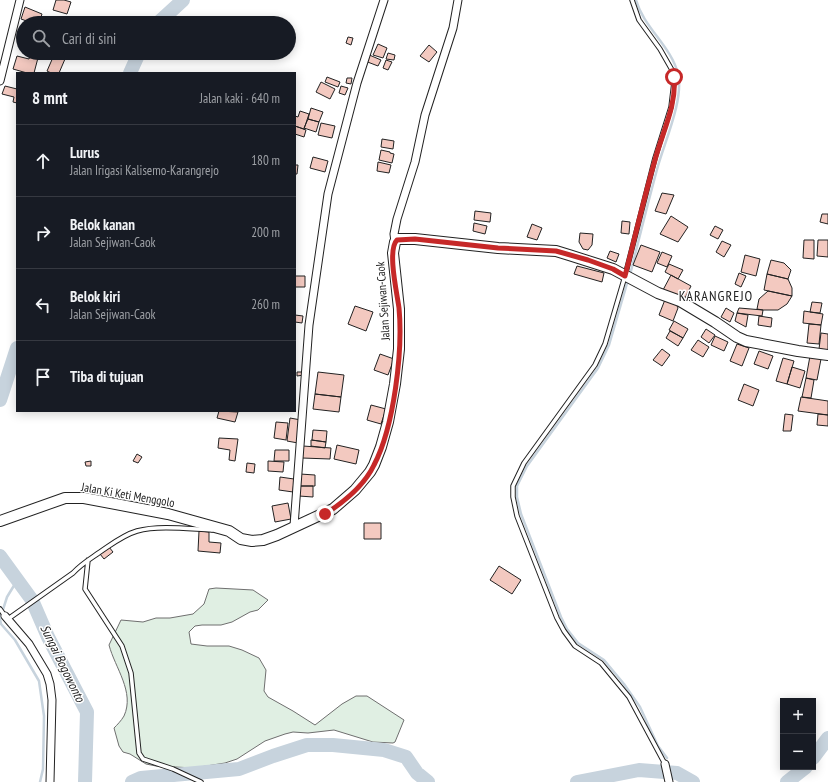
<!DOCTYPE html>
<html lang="id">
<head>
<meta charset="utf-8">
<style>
	:root { --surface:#171b24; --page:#20242c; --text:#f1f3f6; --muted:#9ea1a6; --line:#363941 }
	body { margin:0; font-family:"PT Sans Narrow",sans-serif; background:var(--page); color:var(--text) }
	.controls { position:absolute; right:12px; bottom:12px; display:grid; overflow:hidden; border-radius:0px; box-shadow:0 2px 10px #0003 }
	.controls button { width:36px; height:36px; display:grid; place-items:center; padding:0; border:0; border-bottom:1px solid var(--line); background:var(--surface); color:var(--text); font:20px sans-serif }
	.stop { position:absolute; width:12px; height:12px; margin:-9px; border:3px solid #c62828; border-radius:50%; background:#fff }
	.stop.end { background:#c62828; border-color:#fff; box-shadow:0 1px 4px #0008 }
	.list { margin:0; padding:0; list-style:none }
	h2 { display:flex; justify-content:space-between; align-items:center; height:52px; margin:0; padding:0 16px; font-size:17px }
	h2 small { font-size:13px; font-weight:400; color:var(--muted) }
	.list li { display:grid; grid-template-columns:26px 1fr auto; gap:12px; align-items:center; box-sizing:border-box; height:72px; padding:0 16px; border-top:1px solid var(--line) }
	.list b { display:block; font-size:15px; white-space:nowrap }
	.list p { margin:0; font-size:13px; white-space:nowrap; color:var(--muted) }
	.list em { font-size:13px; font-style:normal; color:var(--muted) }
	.icon { flex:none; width:22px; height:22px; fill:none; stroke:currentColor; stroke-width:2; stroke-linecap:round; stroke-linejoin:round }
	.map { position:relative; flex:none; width:828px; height:782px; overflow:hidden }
	.search { position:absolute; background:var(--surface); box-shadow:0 2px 10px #0003; left:16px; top:16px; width:280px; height:44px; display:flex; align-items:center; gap:10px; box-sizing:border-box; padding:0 14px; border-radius:22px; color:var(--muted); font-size:15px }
	.panel { position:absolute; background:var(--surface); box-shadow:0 2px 10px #0003; left:16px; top:72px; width:280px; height:340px; border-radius:0px }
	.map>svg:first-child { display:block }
	.green { fill:#e0efe3; stroke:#6f6f6f }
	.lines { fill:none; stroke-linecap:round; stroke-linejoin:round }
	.stream { stroke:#c7d3dd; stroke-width:2.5 }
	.river { stroke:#c7d3dd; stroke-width:14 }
	.building { fill:#f3c9c0; stroke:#222 }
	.lane-casing { stroke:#222; stroke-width:5.5 }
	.street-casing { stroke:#222; stroke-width:9 }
	.secondary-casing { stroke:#222; stroke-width:12 }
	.lane { stroke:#fff; stroke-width:3.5 }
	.street { stroke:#fff; stroke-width:7 }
	.secondary { stroke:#fff; stroke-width:10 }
	.route { stroke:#c62828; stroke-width:5 }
	.labels { text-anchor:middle; stroke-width:3; stroke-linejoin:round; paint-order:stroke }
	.street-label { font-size:12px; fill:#222; stroke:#fff }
	.water-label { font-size:13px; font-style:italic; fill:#222; stroke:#fff }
	.quarter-label { font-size:14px; letter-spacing:1px; fill:#222; stroke:#fff }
</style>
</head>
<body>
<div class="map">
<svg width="828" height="782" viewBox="0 0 828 782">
	<rect width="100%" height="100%" fill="#fff"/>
	<path class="green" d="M216 588 253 590 268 600 258 610 250 612 232 622 221 625H202L195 626 189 632 191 644 207 646H229L242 650 259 658 266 670 264 691 268 697 293 711 315 725 342 704 356 696H367L404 720 395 742 393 743 373 742 334 730 308 733 293 732 285 734 265 741 237 759 225 763 194 768 156 766 146 764 130 754 123 752 119 746 114 728C117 725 121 721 124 716 135 692 115 668 109 645L121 620 143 622 156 618H170L193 614 204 604 209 589Z"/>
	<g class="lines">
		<path class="stream" d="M630 275C639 239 648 202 658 166 665 141 684 99 678 74 671 46 644 28 636 0
			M628 280 609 345 598 368 527 466 517 486V497L521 514 561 617 567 629 578 643 604 660 624 684 640 707 658 746 667 758
			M18 579 7 597 0 619 1 624 15 640 39 681 44 716 43 769 40 782"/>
		<path class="river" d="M158 23 183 0
			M130 73 139 53
			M0 400 17 348
			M0 556 32 600 48 637 87 712 85 782
			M813 758 828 738
			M132 782 141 778 239 769 273 756 307 745H333L384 750 406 757 417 773 428 782
			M577 782 639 770 677 773 693 782
			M787 782 806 767"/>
	</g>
	<path class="building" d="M56 0H64L71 2 67 14 53 10Z
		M25 7 42 14 39 23H32L21 19Z
		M348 37 353 38 351 45 346 43Z
		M378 44 387 48 383 58 373 55Z
		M429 45 437 52 429 62 420 56Z
		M31 53 39 54 34 73H27L13 69 17 56 29 59Z
		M388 53 395 55 394 60 386 59Z
		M367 54 381 60 378 66 365 61Z
		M54 55 65 59 59 73H51L47 71Z
		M386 60 392 62 388 70 383 68Z
		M327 77 340 82 338 87 325 82Z
		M347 78H352L351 84 346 83Z
		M321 82 335 89 330 99 316 92Z
		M5 86 17 89V103L13 102 14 97 2 94Z
		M341 86 348 88 345 95 339 93Z
		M311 108 323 112 319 122 308 119Z
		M300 111 309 114 304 129 295 126V116L298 117Z
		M308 119 319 122 316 132 304 128Z
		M321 123 335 126 332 138 318 135Z
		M295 126 306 130 304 137 295 134Z
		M382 139 394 141 393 149 381 147Z
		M381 150 390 152V153L394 154 392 163 379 160Z
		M313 157 328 161 325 172 310 168Z
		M378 162 391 165 389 173 377 171Z
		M295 165H298L297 174H295Z
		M662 193 674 195 666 214 655 211Z
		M475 211 491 213 490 222 474 220Z
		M822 214H828V224L820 222Z
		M671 216 688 227 678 242 660 234Z
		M622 221 630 222 629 234 621 233Z
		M474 223 487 226 485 234 473 231Z
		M532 224 542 228 537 240 527 237Z
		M715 226 723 230 718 239 710 235Z
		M580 233 593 234 592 245 588 250 583 249 579 242Z
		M804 240H814V259L803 258Z
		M818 240H828V257L817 256Z
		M722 241 731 245 724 257 716 252Z
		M641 245 660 252 652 272 633 265Z
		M610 251 619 254 616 262 607 258Z
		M662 252 672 256 667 267 657 263Z
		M745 255 760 259 756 276 741 272Z
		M771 260 784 263 791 270 788 279 767 274Z
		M669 264 683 270 678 279 665 272Z
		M577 266 604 273 602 282 574 274Z
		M739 273 746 276 741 287 735 284Z
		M767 274 788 279 792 288V296L764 290Z
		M671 275 691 286 684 300 663 290Z
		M295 276H305V287H295Z
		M768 291 792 296 787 304 778 310H763L757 309 759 299Z
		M666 297 675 301 678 308 673 321 659 315Z
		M812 302 822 303 820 313 810 312Z
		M355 306 373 312 366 331 348 324Z
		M726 308 734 313 730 322 721 317Z
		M739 308 763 310 762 316 737 313Z
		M804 311 823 314 821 325 803 323Z
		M737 313 748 315 746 327 735 321Z
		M295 315 303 316 302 323 295 322Z
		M759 316 772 318 771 327 758 325Z
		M674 321 688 329 683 338 669 330Z
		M809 324 821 325 819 344 807 343Z
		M706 329 715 335 709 343 701 337Z
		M670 331 683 338 678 346 666 338Z
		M821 333 828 334V350L819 349Z
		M715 336 728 342 724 351 711 345Z
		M698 340 709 347 703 357 691 350Z
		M737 344 749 348 742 366 730 361Z
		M662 349 670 355 662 366 653 360Z
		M759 351 773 356 768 369 754 364Z
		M380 354 394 359 388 375 374 370Z
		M810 356 821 359 817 380 806 378Z
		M783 358 794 361 787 384 776 381Z
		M792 367 805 371 800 388 787 384Z
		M297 372H304V375L297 376Z
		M318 372 344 375 341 397 315 394Z
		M806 378 814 380 811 398 802 397Z
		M744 384 759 390 753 406 738 400Z
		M315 394 341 397 339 412 313 409Z
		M801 397 828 401V415L798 411Z
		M371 405 386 409 381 424 367 420Z
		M219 411 238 412 235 422 217 418Z
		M785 414 793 415 791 431H783Z
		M818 414 828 415V426L817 425Z
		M290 418 301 420 298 443 287 441Z
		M276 422 288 423 286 440 274 438Z
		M313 430 327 431 326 442 312 440Z
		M219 438 238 439 235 461 229 460 230 450 218 448Z
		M311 440 326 442 325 448 311 446Z
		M337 445 359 450 356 464 334 459Z
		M303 446 331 448 330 459 302 458Z
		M275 450H289V461H274Z
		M137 454 142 457 138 463 133 461Z
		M91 461V466H86L85 462Z
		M268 461 284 462 283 472 268 471Z
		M247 463 255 464 254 473 246 472Z
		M300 474 315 475V486H299Z
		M280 477 294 479 293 492 279 490Z
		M299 486H313V497L299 496Z
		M288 503 291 519 275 522 272 506Z
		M364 523H381V539H364Z
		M199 531 209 532V542L221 543 220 553 198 551Z
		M109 547 113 552 104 559 100 554Z
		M499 566 521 580 512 594 490 580Z"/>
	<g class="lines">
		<defs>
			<path id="lane" d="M632 0 639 20 660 49 672 70 674 82 671 107 655 158 625 276 605 344 595 365 524 463 513 486V497L517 516 557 618 564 631 575 646 601 663 629 697 665 764
				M88 560 85 589 122 646 131 673 139 753 143 759 173 769 201 782
				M0 609 5 616
				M8 619 73 573C81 564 90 559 100 552 112 544 123 535 137 531 159 525 189 529 212 530"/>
			<path id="street" d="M0 81 20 0
				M395 242 394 234 397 219 415 162 425 115 453 28 458 0
				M294 526 309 325 328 194 357 83 384 0
				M5 616 29 644 47 674 50 684 52 700 50 782
				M665 764 669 782"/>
			<path id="secondary" d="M0 521 65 498H84L168 514 229 531 241 539 252 541 263 540 277 535 333 509 355 490 370 472 374 465 381 447 388 422 395 384 399 349V309L393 253 395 242 397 239H415L498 248 556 251 569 255 613 269 658 293 680 301 715 322 737 337 746 341 798 351 828 355"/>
		</defs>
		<use href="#lane" class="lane-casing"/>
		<use href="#street" class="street-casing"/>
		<use href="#secondary" class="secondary-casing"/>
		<use href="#lane" class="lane"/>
		<use href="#street" class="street"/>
		<use href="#secondary" class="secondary"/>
	</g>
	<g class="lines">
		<path class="route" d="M325 514C344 502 364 486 374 465 394 427 403 351 399 308 397 293 387 250 397 240L415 239 498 248 556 251 588 260 613 269 625 276C635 237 644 198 655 160 662 133 677 105 674 77"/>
	</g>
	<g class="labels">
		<g class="street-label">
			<text transform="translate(383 301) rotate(-94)" y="4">Jalan Sejiwan-Caok</text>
			<text transform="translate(128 495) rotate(10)" y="4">Jalan Ki Keti Menggolo</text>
		</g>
		<g class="water-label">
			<text transform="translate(63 663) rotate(64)" y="5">Sungai Bogowonto</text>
		</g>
		<g class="quarter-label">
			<text x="716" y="301">KARANGREJO</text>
		</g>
	</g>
</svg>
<div class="controls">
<button>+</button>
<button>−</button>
</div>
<div class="stop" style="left:674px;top:77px"></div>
<div class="stop end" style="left:325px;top:514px"></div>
<div class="search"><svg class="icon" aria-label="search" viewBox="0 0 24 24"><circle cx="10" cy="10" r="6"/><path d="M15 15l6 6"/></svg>Cari di sini</div>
<section class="panel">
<h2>8 mnt<small>Jalan kaki · 640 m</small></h2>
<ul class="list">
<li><svg class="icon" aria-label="ahead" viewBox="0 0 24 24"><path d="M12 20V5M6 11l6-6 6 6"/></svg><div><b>Lurus</b><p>Jalan Irigasi Kalisemo-Karangrejo</p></div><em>180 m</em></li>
<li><svg class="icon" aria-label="right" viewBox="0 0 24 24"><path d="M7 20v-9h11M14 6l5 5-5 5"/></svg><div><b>Belok kanan</b><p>Jalan Sejiwan-Caok</p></div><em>200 m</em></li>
<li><svg class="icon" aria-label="left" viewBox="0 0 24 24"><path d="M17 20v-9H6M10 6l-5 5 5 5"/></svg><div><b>Belok kiri</b><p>Jalan Sejiwan-Caok</p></div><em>260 m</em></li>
<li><svg class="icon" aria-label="arrive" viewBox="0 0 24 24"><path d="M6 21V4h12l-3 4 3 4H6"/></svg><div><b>Tiba di tujuan</b></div></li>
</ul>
</section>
</div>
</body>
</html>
